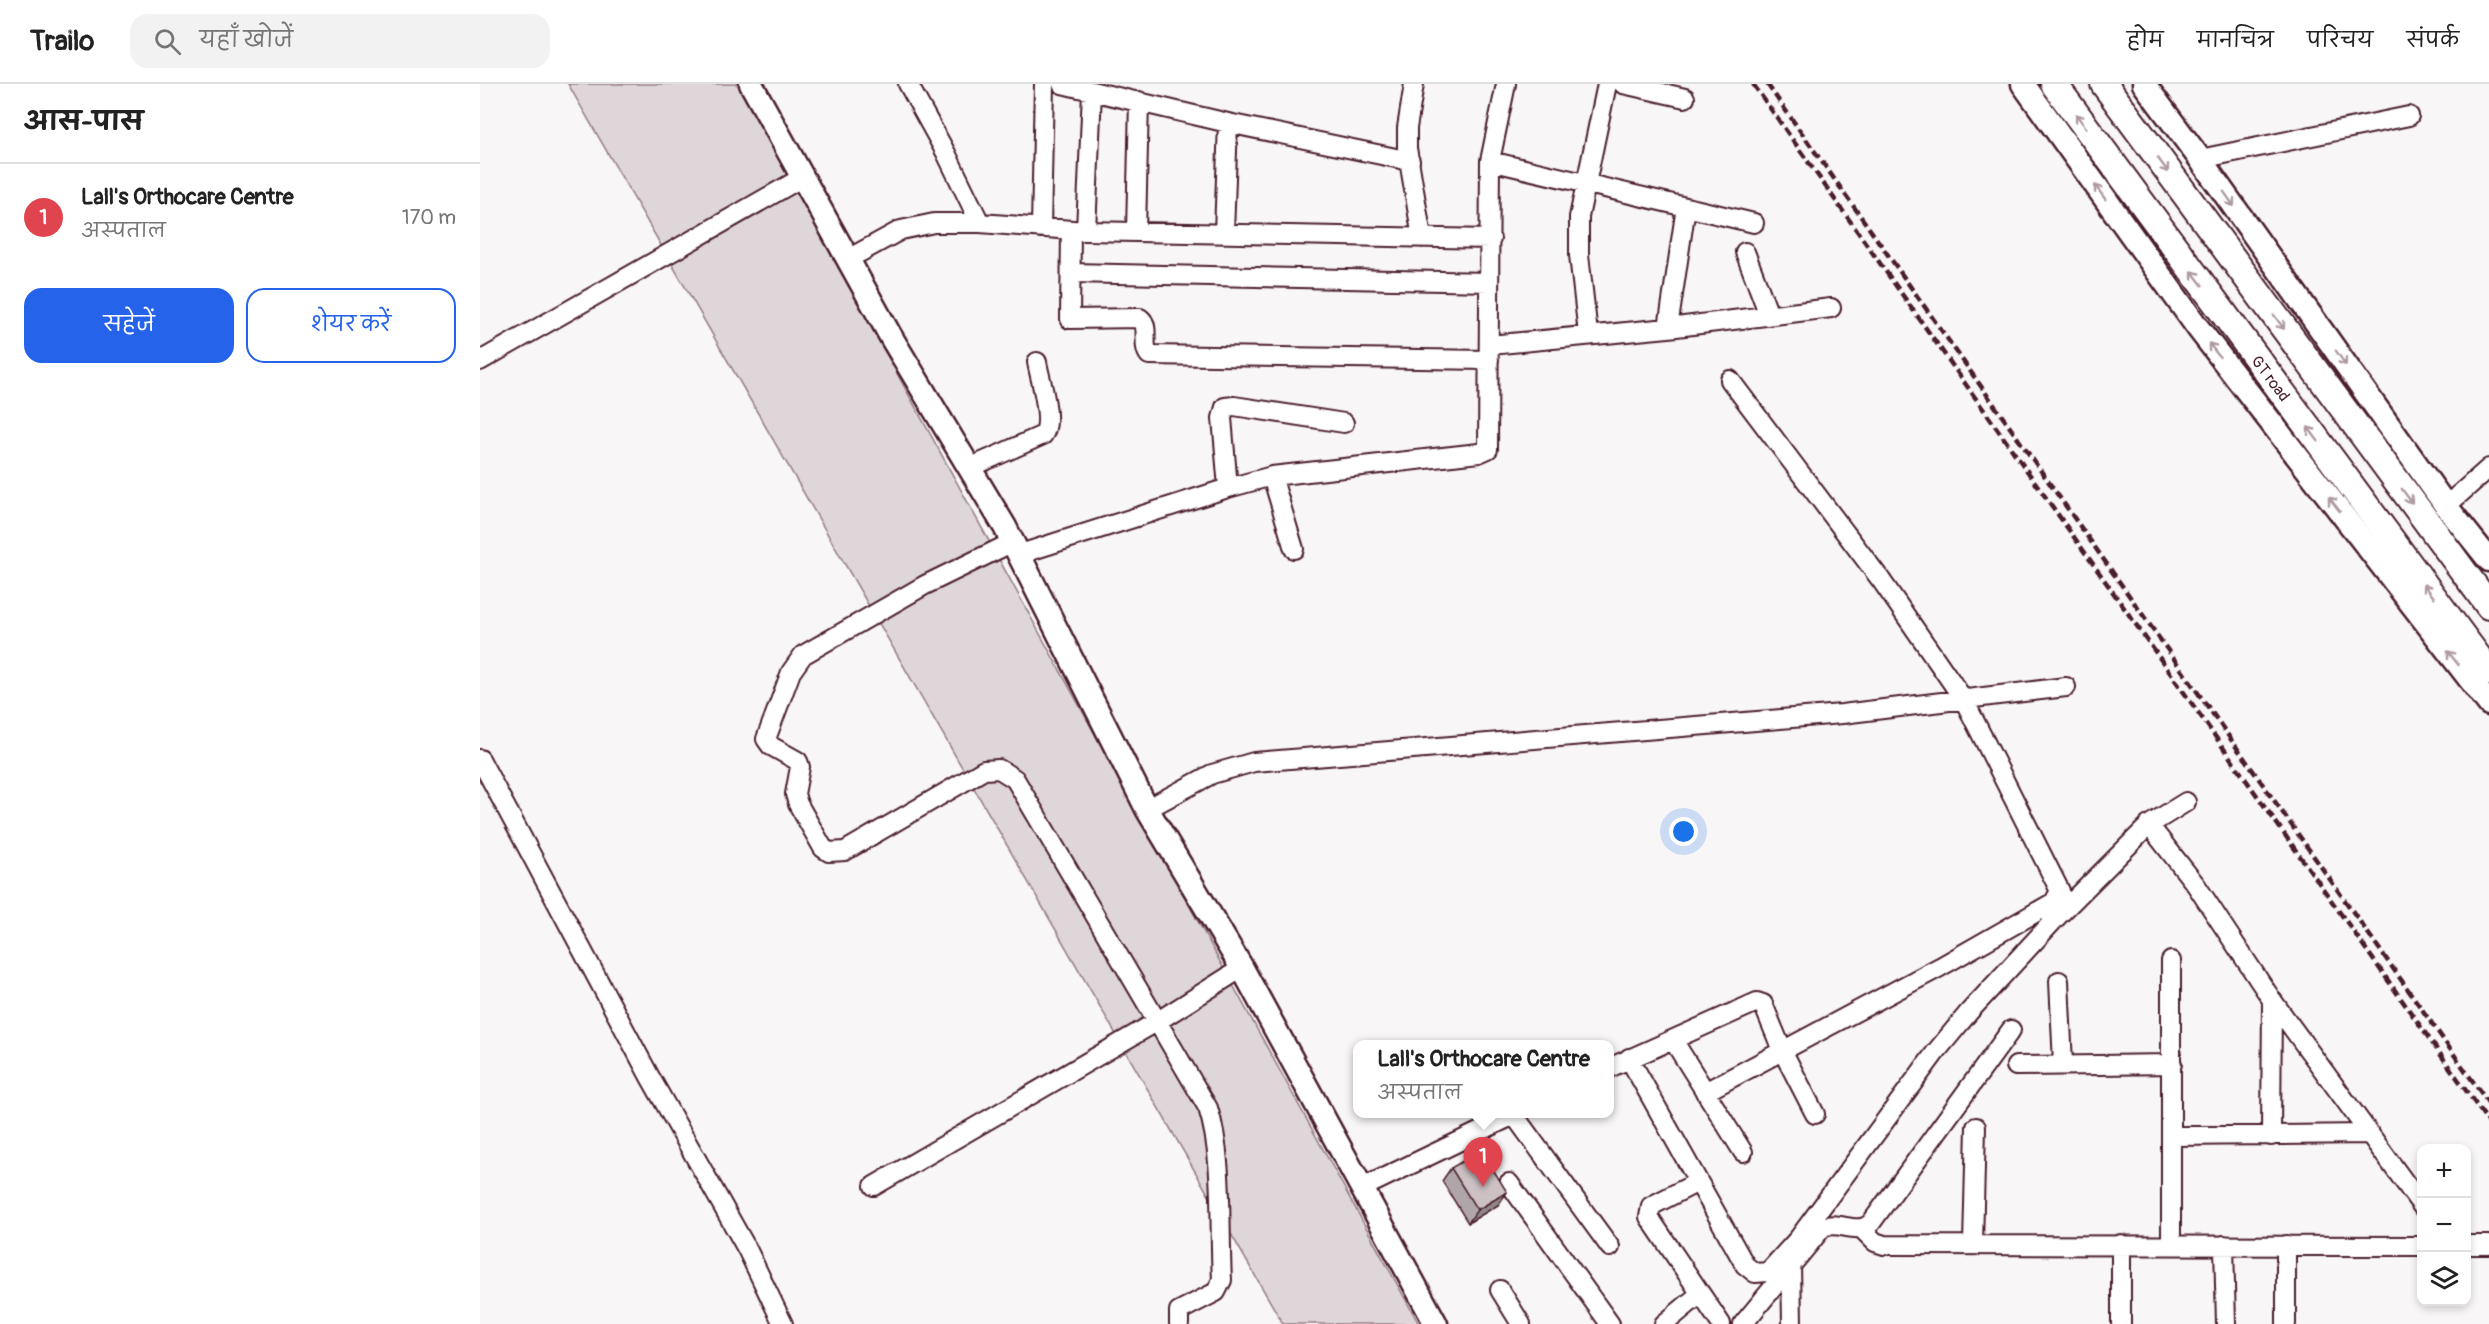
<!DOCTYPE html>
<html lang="hi">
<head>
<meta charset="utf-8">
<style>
	:root { --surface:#fff; --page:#f2f2f2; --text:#222; --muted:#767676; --line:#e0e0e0; --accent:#2563eb }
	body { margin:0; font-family:Pangolin,"Playpen Sans Deva",sans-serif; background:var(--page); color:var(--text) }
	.controls { position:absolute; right:18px; bottom:18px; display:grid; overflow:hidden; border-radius:12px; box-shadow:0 3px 9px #0003 }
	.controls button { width:54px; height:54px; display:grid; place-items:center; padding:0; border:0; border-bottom:2px solid var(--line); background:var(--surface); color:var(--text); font:30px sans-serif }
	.you { position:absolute; left:1204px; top:748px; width:21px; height:21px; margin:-15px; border:4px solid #fff; border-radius:50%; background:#1a73e8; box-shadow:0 0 0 9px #1a73e833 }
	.badge { display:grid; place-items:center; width:39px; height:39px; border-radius:50%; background:var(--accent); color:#fff; font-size:20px; font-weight:700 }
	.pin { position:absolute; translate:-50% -50px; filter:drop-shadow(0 2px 3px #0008) }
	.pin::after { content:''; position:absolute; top:32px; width:21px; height:18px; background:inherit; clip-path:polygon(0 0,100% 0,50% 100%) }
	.popup { position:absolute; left:873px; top:956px; width:261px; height:78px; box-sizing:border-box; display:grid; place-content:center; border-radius:12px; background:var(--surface); filter:drop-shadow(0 2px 4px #0005); font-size:20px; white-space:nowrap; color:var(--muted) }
	.popup b { font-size:22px; color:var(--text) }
	.popup::after { content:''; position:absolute; left:50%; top:100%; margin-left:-12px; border:12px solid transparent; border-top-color:var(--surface) }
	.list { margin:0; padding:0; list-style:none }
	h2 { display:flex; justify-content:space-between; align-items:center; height:78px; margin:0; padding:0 24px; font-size:26px }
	h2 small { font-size:20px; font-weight:400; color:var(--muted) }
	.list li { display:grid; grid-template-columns:39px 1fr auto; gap:18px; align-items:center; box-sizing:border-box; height:108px; padding:0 24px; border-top:2px solid var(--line) }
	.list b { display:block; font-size:22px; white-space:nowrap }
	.list p { margin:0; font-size:20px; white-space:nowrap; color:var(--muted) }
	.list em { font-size:20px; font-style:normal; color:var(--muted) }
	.actions { display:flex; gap:12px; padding:18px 24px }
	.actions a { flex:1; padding:14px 0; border:2px solid var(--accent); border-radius:18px; text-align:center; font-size:21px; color:var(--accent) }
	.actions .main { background:var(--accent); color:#fff }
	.icon { flex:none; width:33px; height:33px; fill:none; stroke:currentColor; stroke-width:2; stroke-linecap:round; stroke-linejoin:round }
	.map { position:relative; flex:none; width:2009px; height:1240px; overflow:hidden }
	header { display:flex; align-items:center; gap:36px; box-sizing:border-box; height:84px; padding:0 30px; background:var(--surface); border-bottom:2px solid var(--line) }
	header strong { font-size:28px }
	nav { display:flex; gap:33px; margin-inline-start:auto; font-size:21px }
	.search { width:420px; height:54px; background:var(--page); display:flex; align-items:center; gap:15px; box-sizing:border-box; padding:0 21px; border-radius:18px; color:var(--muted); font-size:22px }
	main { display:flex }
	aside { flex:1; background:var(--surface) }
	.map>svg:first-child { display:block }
	.green { fill:#ded6d9; stroke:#947a82; stroke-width:1.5 }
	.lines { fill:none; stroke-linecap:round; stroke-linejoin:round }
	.minor-casing { stroke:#4a1f2b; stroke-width:22 }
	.major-casing { stroke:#4a1f2b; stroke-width:27 }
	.highway-casing { stroke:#4a1f2b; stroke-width:30 }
	.minor { stroke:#fff; stroke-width:18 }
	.major { stroke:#fff; stroke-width:22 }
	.highway { stroke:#fff; stroke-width:26 }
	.rail { stroke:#4a1f2b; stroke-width:4.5; stroke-dasharray:9 4.5; stroke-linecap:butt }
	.wall { fill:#b0a6a9; stroke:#4a1f2b; stroke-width:1.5 }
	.shaded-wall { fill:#908789; stroke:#4a1f2b; stroke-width:1.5 }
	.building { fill:#cdc1c4; stroke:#4a1f2b; stroke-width:1.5 }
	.oneway { stroke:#ae9aa0 }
	.labels { text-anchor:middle; stroke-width:5; stroke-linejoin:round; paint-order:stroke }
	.street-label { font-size:16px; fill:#4a1f2b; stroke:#fff }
</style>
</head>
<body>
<header>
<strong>Trailo</strong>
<div class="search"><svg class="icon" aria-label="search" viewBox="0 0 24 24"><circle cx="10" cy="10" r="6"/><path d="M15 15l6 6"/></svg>यहाँ खोजें</div>
<nav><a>होम</a><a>मानचित्र</a><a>परिचय</a><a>संपर्क</a></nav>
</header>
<main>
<aside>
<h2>आस-पास<small></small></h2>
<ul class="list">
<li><span class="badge" style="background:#e0444e">1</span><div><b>Lall's Orthocare Centre</b><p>अस्पताल</p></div><em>170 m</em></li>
</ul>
<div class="actions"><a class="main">सहेजें</a><a>शेयर करें</a></div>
</aside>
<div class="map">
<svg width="2009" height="1240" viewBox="0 0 2009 1240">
	<rect width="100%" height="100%" fill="#f8f6f7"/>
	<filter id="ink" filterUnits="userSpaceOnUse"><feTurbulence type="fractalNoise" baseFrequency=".0167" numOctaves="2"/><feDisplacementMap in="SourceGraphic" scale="12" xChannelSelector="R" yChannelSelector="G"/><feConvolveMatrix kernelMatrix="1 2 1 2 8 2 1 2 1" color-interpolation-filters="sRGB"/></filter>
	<g filter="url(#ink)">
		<path class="green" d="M88 0H258L939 1240H803Z"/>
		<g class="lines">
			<defs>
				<path id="minor" d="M428 0 466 69 500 139
					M582 0 748 39 930 77
					M934 0 927 44V64L942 154
					M1143 0 1205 14
					M1720 75 1929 32
					M1010 77 1274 139
					M561 144 564 0
					M591 147 590 235 660 234C671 242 661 261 669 271L1009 276
					M606 147 612 7
					M656 148 659 17
					M744 149 748 39
					M1265 168 1289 231
					M368 175 421 146 454 139H500L606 147 1011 155
					M591 189 1009 198
					M1188 244 1206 123
					M1108 250 1099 171V133L1127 0
					M1010 261 1188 244 1351 224
					M0 277 323 93
					M489 384 563 351C574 337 560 296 557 278
					M792 392 814 465
					M748 404 792 392 999 369 1008 365 1010 77 1026 0
					M1966 422 2009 384
					M533 458 445 501 323 571 311 588 286 655 291 662 318 677 320 683 315 710 318 720 343 764 349 768 365 767 504 686 519 685 535 695 728 1024C744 1073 739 1143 742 1196L736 1208 699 1227V1240
					M540 470 748 404 742 334 745 323 754 322 864 339
					M0 675 170 993 267 1165 303 1240
					M667 725 732 690 774 678 1362 630 1586 603
					M1669 741 1716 801 1792 916 1942 1122
					M1691 877V1160
					M1579 897 1583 980
					M1193 956 1263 1068
					M1149 974 1265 1181 1275 1189 1288 1188 1318 1155 1455 969 1489 928 1577 833 1669 741 1706 718
					M1536 982 1692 980
					M1129 984 1277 918 1283 920 1302 966 1335 1030
					M1225 1008 1460 883 1574 818 1580 807 1484 616 1401 496 1250 296
					M1034 1031 1130 1163
					M1692 1052 1888 1050
					M1791 1052 1792 916
					M1218 1098 1171 1122 1169 1133 1241 1240
					M1029 1099 1130 1240
					M394 1102 678 937 762 884
					M882 1104 1036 1030
					M1381 1144 1395 1158 1404 1161 1942 1162
					M1493 1160 1496 1043
					M1641 1160V1240
					M1744 1161 1746 1240
					M1806 1161V1240
					M1986 1161H2009
					M1311 1179 1312 1240
					M1020 1206 1041 1240
					M1184 1240 1220 1210
					M1263 1240 1343 1143C1359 1136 1377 1152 1391 1139L1531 946"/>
				<path id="major" d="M271 0 411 253 525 443 667 725 762 884 956 1240
					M1543 0 1718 244 2009 620
					M1664 0 1720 75 1966 422 2009 476"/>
				<path id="highway" d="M1574 0 2009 588
					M1624 0 2009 522"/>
			</defs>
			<use href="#minor" class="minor-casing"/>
			<use href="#major" class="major-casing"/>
			<use href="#highway" class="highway-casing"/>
			<use href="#minor" class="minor"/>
			<use href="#major" class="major"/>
			<use href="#highway" class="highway"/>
			<path class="rail" d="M1273 0 2009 1039
				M1287 0 2009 1020"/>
		</g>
		<path class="wall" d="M971 1084 1027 1108 1018 1121 988 1139 962 1097Z"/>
		<path class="shaded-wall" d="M1027 1108 1018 1121 988 1139 997 1126Z"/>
		<path class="building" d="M1001 1066 1027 1108 997 1126 971 1084Z"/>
		<defs><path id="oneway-shaft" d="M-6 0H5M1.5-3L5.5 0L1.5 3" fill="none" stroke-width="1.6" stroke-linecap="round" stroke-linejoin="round" transform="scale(1.5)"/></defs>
		<g class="oneway">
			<use href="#oneway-shaft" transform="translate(1601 37) rotate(-126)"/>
			<use href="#oneway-shaft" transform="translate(1683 81) rotate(54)"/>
			<use href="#oneway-shaft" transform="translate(1620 108) rotate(-126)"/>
			<use href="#oneway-shaft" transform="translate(1749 115) rotate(55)"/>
			<use href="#oneway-shaft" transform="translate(1717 194) rotate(-127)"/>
			<use href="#oneway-shaft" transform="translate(1799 238) rotate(54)"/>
			<use href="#oneway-shaft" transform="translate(1734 266) rotate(-128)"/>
			<use href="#oneway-shaft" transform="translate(1861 274) rotate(55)"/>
			<use href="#oneway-shaft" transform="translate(1833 350) rotate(-127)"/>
			<use href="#oneway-shaft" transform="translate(1927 412) rotate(54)"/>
			<use href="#oneway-shaft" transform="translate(1854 420) rotate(-128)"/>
			<use href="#oneway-shaft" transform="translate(1949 507) rotate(-127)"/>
			<use href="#oneway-shaft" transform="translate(1973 574) rotate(-128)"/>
		</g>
	</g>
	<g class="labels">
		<g class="street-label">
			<text transform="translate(1791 294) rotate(53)" y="6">GT road</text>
		</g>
	</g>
</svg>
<div class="controls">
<button>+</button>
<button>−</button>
<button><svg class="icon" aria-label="layers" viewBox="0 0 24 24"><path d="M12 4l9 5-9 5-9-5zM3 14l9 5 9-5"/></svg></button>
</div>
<div class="you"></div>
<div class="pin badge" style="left:1003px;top:1103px;background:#e0444e">1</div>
<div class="popup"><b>Lall's Orthocare Centre</b>अस्पताल</div>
</div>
</main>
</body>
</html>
